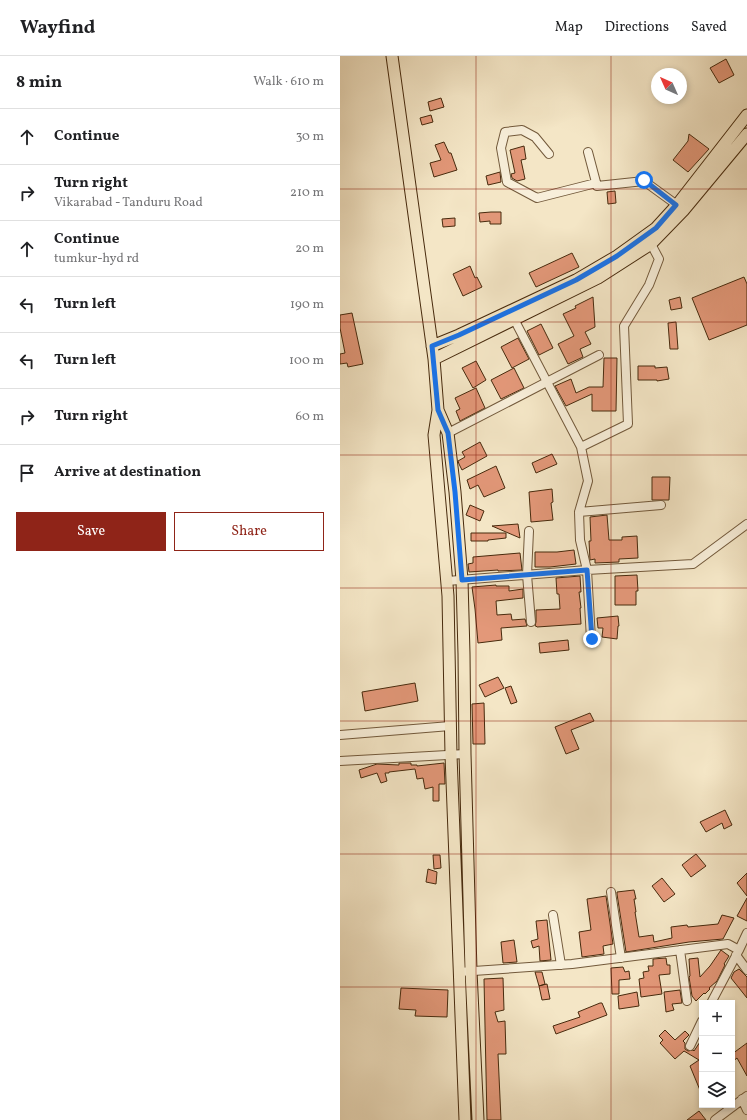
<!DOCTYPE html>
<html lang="en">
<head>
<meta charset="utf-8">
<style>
	:root { --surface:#fff; --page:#f2f2f2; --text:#202124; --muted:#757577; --line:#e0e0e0; --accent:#8f2418 }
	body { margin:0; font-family:Vollkorn,serif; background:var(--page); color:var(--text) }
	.controls { position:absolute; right:12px; bottom:12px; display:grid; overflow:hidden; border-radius:0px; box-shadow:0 2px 6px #0003 }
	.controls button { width:36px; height:36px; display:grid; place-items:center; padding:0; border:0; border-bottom:1px solid var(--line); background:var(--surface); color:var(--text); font:20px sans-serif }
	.compass { position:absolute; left:311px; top:12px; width:36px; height:36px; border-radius:50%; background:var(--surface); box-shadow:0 2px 6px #0003; rotate:315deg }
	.stop { position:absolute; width:12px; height:12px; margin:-9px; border:3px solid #1a73e8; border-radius:50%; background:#fff }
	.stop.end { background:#1a73e8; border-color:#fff; box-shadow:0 1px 4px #0008 }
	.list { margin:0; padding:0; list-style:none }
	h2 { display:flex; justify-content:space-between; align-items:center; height:52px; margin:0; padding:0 16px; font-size:17px }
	h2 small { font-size:13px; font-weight:400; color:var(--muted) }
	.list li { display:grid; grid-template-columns:26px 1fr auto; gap:12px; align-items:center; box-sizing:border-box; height:56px; padding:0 16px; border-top:1px solid var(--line) }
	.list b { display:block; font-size:15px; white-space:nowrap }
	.list p { margin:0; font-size:13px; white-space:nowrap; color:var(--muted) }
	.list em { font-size:13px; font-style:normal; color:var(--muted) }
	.actions { display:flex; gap:8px; padding:12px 16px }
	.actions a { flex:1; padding:9px 0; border:1px solid var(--accent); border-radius:0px; text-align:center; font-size:14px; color:var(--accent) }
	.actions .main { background:var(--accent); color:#fff }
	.icon { flex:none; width:22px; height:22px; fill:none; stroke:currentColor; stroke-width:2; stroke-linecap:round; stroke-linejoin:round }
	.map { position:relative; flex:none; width:407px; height:1064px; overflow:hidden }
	header { display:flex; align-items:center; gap:24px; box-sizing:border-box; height:56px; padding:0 20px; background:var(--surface); border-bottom:1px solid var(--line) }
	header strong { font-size:19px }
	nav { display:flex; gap:22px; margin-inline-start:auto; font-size:14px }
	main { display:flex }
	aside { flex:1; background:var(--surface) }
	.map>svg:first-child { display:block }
	.building { fill:#e39879; stroke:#472a0d }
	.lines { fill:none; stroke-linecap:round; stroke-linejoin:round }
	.minor-casing { stroke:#72593b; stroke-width:10 }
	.major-casing { stroke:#472a0d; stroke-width:13 }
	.minor { stroke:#f8efda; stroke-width:8 }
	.major { stroke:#f4e6c6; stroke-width:11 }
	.route { stroke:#1a73e8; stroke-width:5 }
	.grid { fill:none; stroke:#8f2418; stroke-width:1; stroke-opacity:0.55 }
</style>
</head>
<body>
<header>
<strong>Wayfind</strong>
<nav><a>Map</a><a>Directions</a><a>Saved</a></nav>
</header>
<main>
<aside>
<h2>8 min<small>Walk · 610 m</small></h2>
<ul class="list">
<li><svg class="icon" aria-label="ahead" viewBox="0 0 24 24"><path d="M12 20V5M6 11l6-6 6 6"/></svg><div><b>Continue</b></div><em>30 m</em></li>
<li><svg class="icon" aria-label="right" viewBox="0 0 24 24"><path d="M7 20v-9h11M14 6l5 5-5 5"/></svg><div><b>Turn right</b><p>Vikarabad - Tanduru Road</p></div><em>210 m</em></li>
<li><svg class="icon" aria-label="ahead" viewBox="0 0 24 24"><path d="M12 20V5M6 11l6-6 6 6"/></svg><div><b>Continue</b><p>tumkur-hyd rd</p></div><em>20 m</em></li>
<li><svg class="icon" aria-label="left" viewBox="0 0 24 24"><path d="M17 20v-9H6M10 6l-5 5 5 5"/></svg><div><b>Turn left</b></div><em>190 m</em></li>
<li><svg class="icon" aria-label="left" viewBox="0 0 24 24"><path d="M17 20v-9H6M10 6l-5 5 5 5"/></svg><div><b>Turn left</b></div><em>100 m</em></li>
<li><svg class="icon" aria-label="right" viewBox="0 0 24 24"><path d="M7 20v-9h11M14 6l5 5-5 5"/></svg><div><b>Turn right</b></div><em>60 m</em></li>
<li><svg class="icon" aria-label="arrive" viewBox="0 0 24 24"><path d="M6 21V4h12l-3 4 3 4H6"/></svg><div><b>Arrive at destination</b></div></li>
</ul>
<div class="actions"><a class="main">Save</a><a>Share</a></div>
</aside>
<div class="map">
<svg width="407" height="1064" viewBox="0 0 407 1064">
	<rect width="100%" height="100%" fill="#f4e6c6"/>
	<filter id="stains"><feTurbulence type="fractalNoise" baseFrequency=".005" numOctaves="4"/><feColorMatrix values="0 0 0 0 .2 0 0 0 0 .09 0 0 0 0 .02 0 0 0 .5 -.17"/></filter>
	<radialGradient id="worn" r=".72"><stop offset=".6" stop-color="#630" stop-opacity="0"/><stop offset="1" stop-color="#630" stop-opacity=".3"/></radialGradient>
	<path class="building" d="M386 3 394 19 379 27 370 12Z
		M101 42 104 51 90 55 88 46Z
		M91 59 93 66 82 69 80 62Z
		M349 78 369 93 348 116 333 104 348 85Z
		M104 86 109 97H111L117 114 94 121 90 107 101 104 95 89Z
		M184 90 186 103 181 104 185 123 177 125 172 122 171 118 175 117 170 94Z
		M160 116 161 126 148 129 146 120Z
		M275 135 276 147 268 148 267 136Z
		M151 156H161V168H150V165L140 166 139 157Z
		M115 162V170L103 171 102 163Z
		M232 197 239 211 196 231 189 217Z
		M130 210 135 222 137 221 142 231 123 240 113 218Z
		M404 221 407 228V269L369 284 352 242Z
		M253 241 255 271 245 276 251 288 240 293 243 301 228 308 218 288 234 280 223 258 236 252 235 250Z
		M340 241 342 252 331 254 329 244Z
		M12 257 23 308 8 311 7 307 0 308V298L5 297 0 272V259Z
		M336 266 338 293H330L328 267Z
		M201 268 213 292 199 299 187 275Z
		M178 282 189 303 172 312 161 291Z
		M264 302H277L276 355H252V338L226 350 215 330 231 323 236 337 249 331H263Z
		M136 305 146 324 133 332 122 312Z
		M298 310H315V312L327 311 329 323 317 325V324H298Z
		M174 312 184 332 161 343 151 324Z
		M136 332 145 352 120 365 116 355 120 353 115 342Z
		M140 386 147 400 122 414 119 408 118 405 125 401 122 396Z
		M212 398 217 408 196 417 192 407Z
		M156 410 165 432 144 441 138 429 130 433 127 424Z
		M312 421H330L329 444H312Z
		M212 433 213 446 211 447 213 464 191 466 189 436Z
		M130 449 144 455 140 465 126 459Z
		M267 459 269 484H282V481L297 480 298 502 279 503V506L255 507V503L250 504 249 485H251L250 461Z
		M178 468 180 482 152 470Z
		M131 477H166V482L148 484V485H131Z
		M234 494 236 508 210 511H195V496H217Z
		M180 497 182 514 158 515V514L129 516 128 508 133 507V501Z
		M297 519 298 535H296V549H275V520Z
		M240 520 241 536H239L241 552H240L241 568 197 571 196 570H195L196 566V554L220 553 219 538H217L216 522Z
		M156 529V530H169V535L183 533V542L156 545 157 559 171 558 172 564 185 563 187 570 161 572 162 584 138 587 135 553 132 531Z
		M278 560 279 570H278L277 583 262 581 263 572H258L257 562Z
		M228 584 229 594 200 597 199 587Z
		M158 621 164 632 145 641 139 629Z
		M75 627 78 645 25 655 22 636Z
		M171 630 177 646 171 648 165 632Z
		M144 647 145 688H133L132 648Z
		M250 657 254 665 231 674 239 693 226 698 215 671Z
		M59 707H71V709H77V710L104 707 105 728H99V745H93V731L85 733 83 722 77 723 75 713 49 716V717H45L47 725 41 727 37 717 21 722 19 714 37 708 59 709Z
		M385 754 392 769 384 773 382 767 366 776 360 766Z
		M356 798 366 810 351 821 342 809Z
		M93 799H100L101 812 94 813Z
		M88 813 97 816 96 828 86 826Z
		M407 817V840L397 827Z
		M322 822 335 838 324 846 312 830Z
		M294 834 296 843H294L296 856H295L299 881 313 879 314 886 332 882 331 871 347 869 348 871 378 868 382 859 394 862 383 883 349 886 286 896 277 838V836Z
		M266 840 273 888 263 890 264 898 242 901 239 876 251 874 247 843Z
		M407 842V865L397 860Z
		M207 864 211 904 200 905 199 890 193 892 191 885 198 883 196 865Z
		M174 884 177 906 163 907 161 886Z
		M381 894 389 900 384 908 385 909 377 925 369 932 370 933 365 938 364 937 356 945 352 940 349 921 350 920 349 903 358 902 360 921 370 910Z
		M326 902 327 909H330V918L319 919 322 938 301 941 299 923 304 922 303 916 309 915 308 910H313V903Z
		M283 911 285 916 289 915 290 923 279 924V938H272L271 912Z
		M399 913 407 921V942L391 922 394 916Z
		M195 916H202L205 928 199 930Z
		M163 922 164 954 155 956 158 966 165 965 166 998H158L161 1064H147L144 923Z
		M207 928 210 943 202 944 199 930Z
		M61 932 108 934 107 961 75 960 76 954 59 953Z
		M340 934 342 947 332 948 334 954 326 956 324 936Z
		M297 936 299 950 279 953 278 940Z
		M260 947H262L267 959 216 978 213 970 240 961 238 956Z
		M325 974 335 984 345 975 349 979 343 985 345 987V993L348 995 353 994 354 995 362 983V1017L361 1018 362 1022V1039L350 1010 359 1004 344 995 335 1003 320 987 323 984 319 980Z
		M407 987V1020L397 1002 392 1006V998Z
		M359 1055 366 1064H347Z"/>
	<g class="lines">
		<defs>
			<path id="minor" d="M248 96 257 130 304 125 337 149
				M209 98 195 81 182 74 165 76 161 92 167 126 197 142 256 127
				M174 263 241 391
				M108 377 259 299
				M239 456 248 425 241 391 288 368 284 270 309 229 319 203 311 188
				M189 475 187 519 191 566
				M107 525 247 514 353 508 407 468
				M251 583 247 514 240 484 239 456 321 449
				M0 679 110 670
				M0 705 125 698
				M271 836 281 902
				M213 859 221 909
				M340 894 347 945
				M396 899 407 914
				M119 916 232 908 388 888 399 894 407 877
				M371 947 399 894
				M350 990 362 965
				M402 1043 407 1054
				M375 1064 407 1040"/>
			<path id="major" d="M52 0 94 303 98 354 94 379 108 540 111 699 125 1064
				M92 290 119 279 236 224 277 200 316 172 337 149 407 59
				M94 303 258 222 311 188 343 155 407 78
				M98 354 108 377 115 436 122 524 124 598 125 698 131 915 138 1064"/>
		</defs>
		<use href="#minor" class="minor-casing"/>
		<use href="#major" class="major-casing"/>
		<use href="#minor" class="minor"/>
		<use href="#major" class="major"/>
	</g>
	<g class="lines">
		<path class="route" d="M252 583 247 514 122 524 115 436 108 377 98 354 92 290 119 279 236 224 277 200 316 172 336 149 304 124"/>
	</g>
	<path class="grid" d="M136 0V1064M271 0V1064M0 133H407M0 266H407M0 399H407M0 532H407M0 665H407M0 798H407M0 931H407"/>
	<rect width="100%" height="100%" filter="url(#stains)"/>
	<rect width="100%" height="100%" fill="url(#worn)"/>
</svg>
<div class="controls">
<button>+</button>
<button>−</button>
<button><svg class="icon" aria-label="layers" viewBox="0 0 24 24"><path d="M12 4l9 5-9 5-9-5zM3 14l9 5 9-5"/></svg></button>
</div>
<svg class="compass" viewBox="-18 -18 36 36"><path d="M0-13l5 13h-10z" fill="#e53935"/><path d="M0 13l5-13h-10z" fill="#757577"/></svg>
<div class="stop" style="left:304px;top:124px"></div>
<div class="stop end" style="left:252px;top:583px"></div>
</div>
</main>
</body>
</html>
